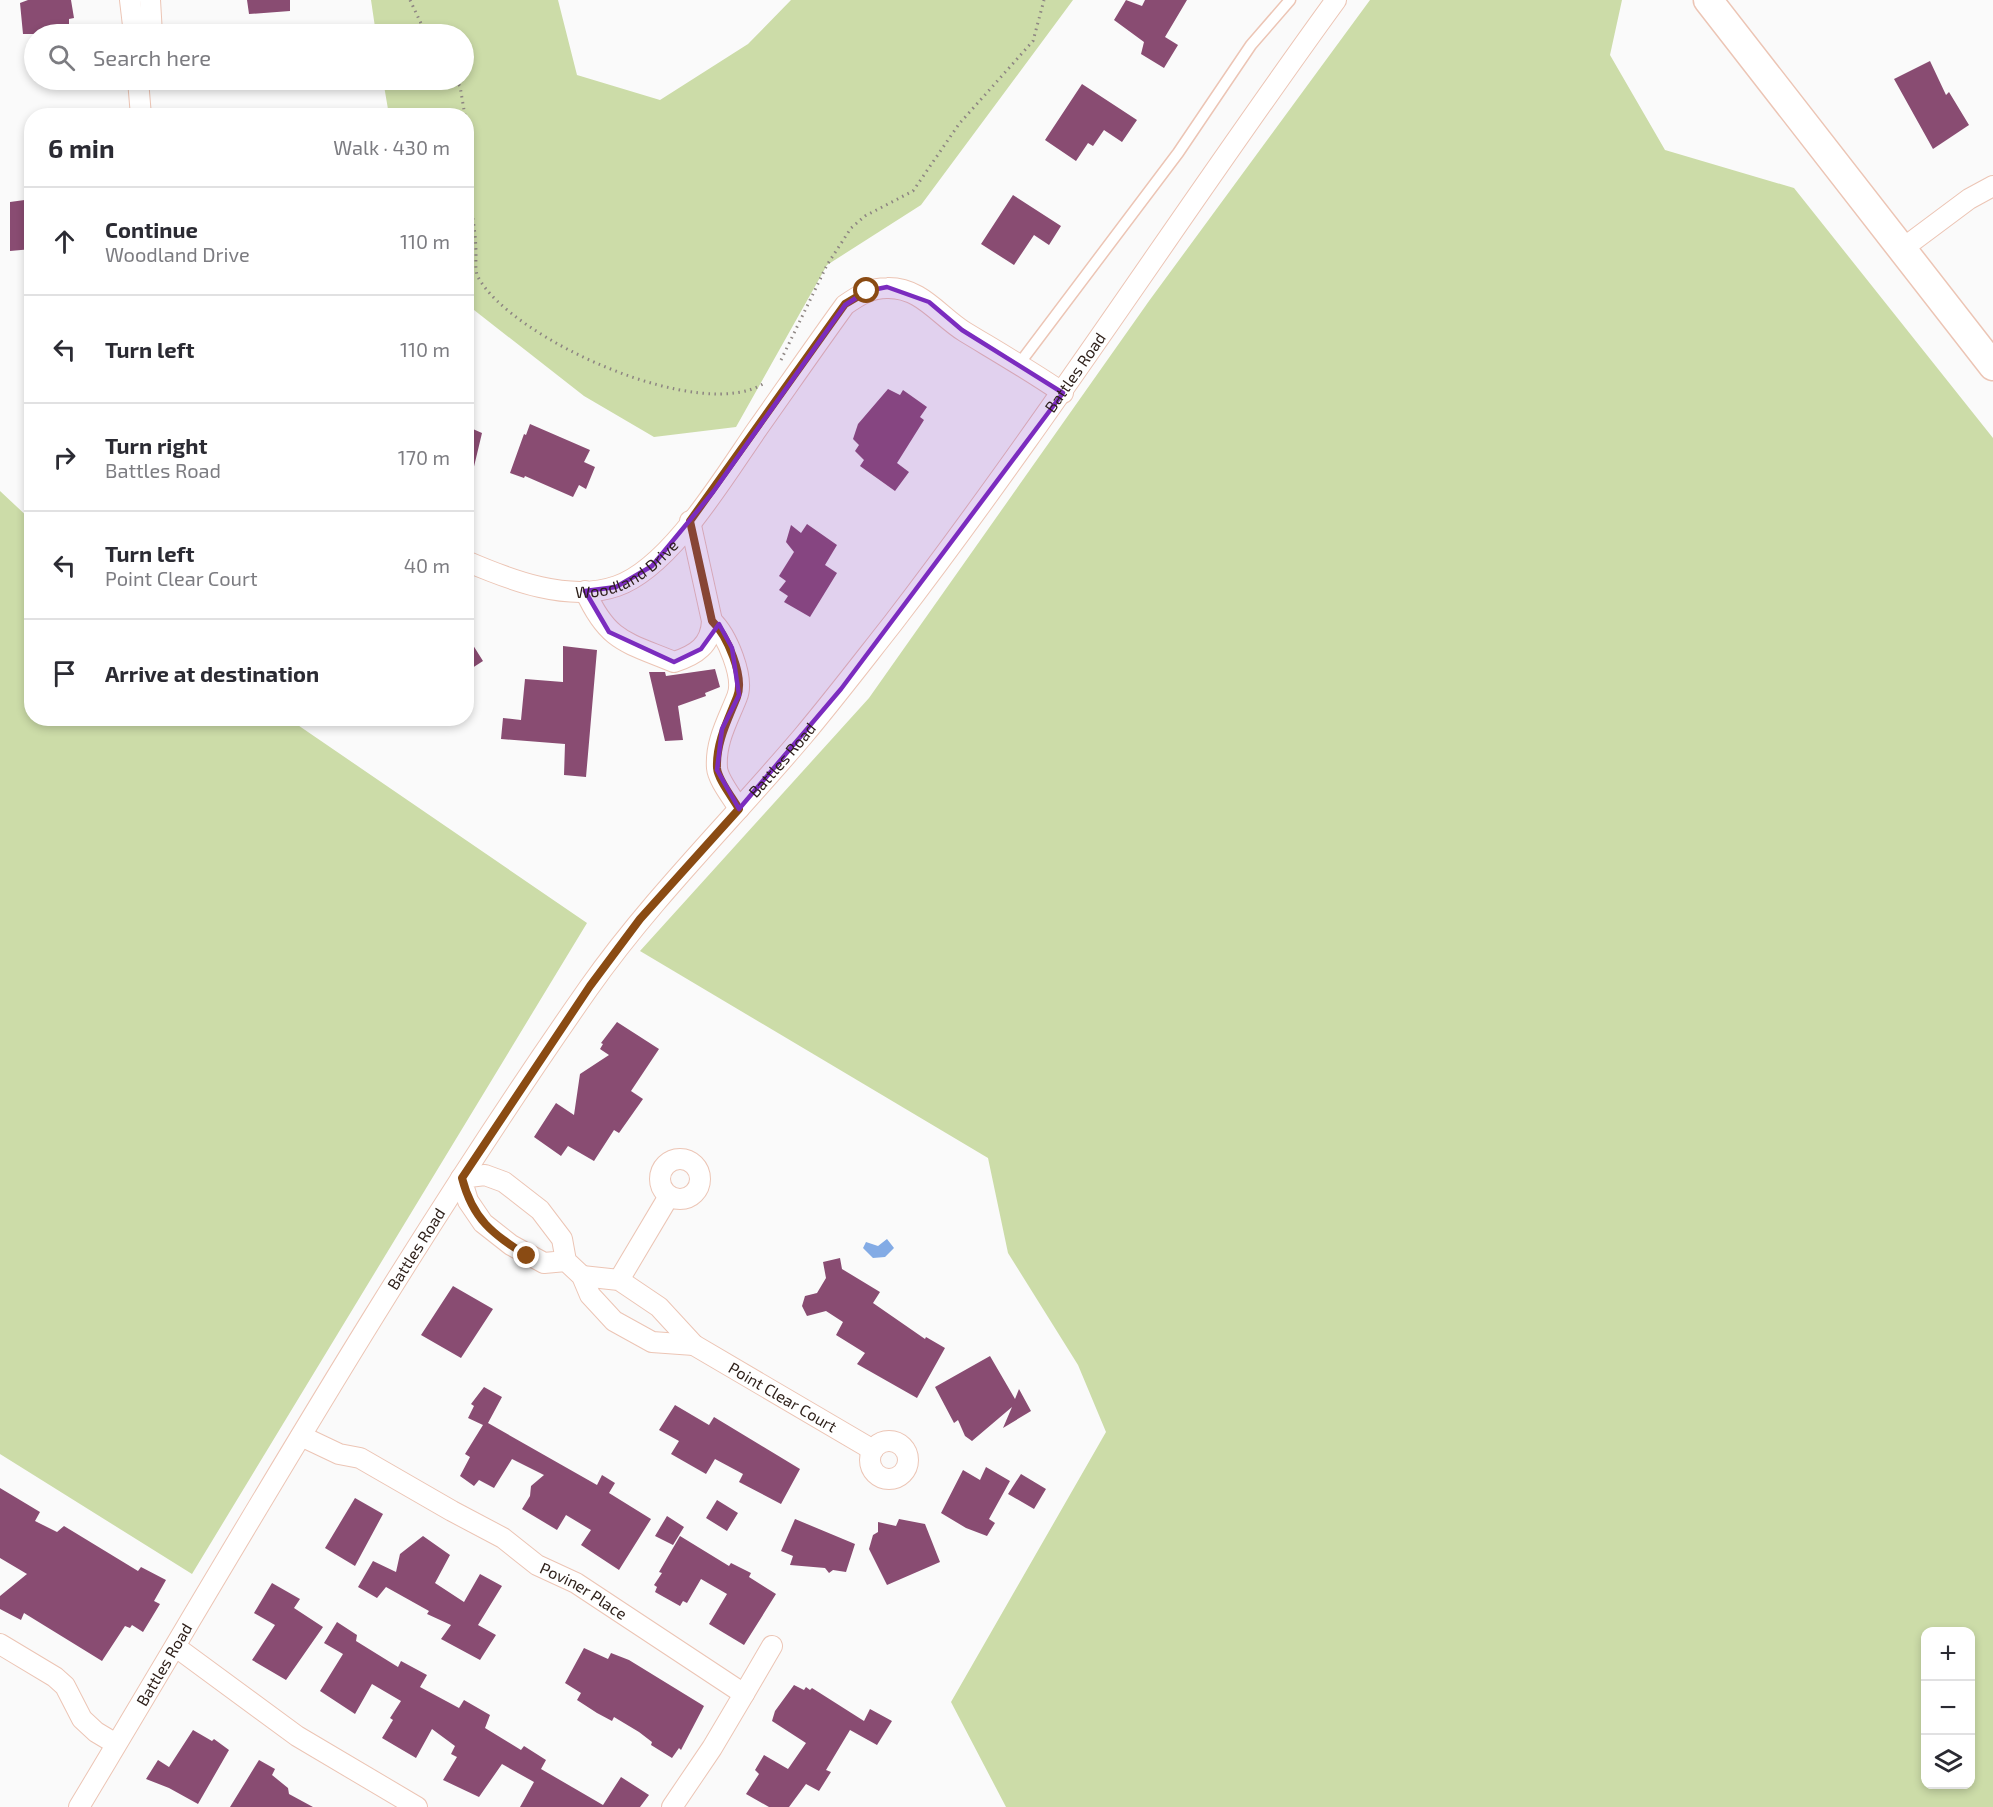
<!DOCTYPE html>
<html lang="en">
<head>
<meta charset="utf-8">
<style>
	:root { --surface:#fff; --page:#f7f7f7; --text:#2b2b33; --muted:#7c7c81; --line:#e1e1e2 }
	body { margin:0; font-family:"Exo 2",sans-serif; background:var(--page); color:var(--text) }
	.controls { position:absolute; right:18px; bottom:18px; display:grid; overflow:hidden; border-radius:12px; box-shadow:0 3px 9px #0003 }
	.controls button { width:54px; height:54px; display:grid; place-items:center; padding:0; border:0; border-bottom:2px solid var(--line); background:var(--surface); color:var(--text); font:30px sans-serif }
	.stop { position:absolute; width:18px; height:18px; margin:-14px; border:4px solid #8a4b13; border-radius:50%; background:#fff }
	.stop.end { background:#8a4b13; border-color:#fff; box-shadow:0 2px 6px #0008 }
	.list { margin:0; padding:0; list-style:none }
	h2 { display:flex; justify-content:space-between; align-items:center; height:78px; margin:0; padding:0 24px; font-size:26px }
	h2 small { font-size:20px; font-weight:400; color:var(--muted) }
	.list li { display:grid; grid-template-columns:39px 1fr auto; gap:18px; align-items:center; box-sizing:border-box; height:108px; padding:0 24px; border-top:2px solid var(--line) }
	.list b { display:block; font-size:22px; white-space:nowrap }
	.list p { margin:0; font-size:20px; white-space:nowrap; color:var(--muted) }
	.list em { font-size:20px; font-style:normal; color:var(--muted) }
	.icon { flex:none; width:33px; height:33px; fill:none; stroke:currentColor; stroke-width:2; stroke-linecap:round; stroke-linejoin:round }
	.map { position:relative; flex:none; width:1993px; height:1807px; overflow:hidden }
	.search { position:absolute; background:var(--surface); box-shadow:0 3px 9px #0003; left:24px; top:24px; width:450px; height:66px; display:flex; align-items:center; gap:15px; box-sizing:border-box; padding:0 21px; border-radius:33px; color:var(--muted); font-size:22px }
	.panel { position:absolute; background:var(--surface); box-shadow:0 3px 9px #0003; left:24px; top:108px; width:450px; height:618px; border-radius:24px }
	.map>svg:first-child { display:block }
	.green { fill:#ccdca8; fill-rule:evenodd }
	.water { fill:#83abe5 }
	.building { fill:#894c72 }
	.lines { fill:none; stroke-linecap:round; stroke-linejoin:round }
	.lane-casing { stroke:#ecc5b5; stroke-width:13 }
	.street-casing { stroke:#ecc5b5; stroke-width:22 }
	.secondary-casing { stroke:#ecc5b5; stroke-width:31 }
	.path { stroke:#8d8582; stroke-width:3; stroke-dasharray:1.5 4.5; stroke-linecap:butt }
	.lane { stroke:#fff; stroke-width:10 }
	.street { stroke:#fff; stroke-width:20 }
	.secondary { stroke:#fff; stroke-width:28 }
	.route { stroke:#8a4b13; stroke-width:8 }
	.marked { fill:#7b2cbf; fill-opacity:0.2; stroke:#7b2cbf; stroke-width:4.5; stroke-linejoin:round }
	.labels { text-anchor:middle; stroke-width:6; stroke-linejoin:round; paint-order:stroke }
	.street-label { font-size:16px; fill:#2c1e18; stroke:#fff }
</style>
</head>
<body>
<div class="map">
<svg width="1993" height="1807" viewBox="0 0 1993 1807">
	<rect width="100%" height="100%" fill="#fafafa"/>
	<path class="green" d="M371 0H558L577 75 660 100 748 44 791 0H1073L921 205 827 265 736 427 654 437 584 396 474 310 467 300 466 116 389 115 383 80H464V34H376Z
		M1370 0H1622L1610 55 1665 150 1794 188 1993 438V1807H1006L951 1702 1106 1432 1078 1365 1008 1253 988 1158 640 951 869 698 1149 301ZM1926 1632H1970V1784H1926Z
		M0 491 31 520 32 718 289 719 587 923 192 1574 0 1454Z"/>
	<path class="water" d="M887 1239 894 1248 885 1257 873 1258 863 1248 866 1242 878 1246Z"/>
	<path class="building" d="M28 0H71L74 18 69 19V34H23L20 3Z
		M247 0H290V11L249 14Z
		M1126 0 1142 6 1145 0H1187L1165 37 1178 45 1164 68 1141 54 1144 42 1114 20Z
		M1930 61 1946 95 1949 92 1969 125 1933 149 1894 79Z
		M1082 84 1137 120 1122 142 1104 130 1093 146 1088 143 1076 161 1045 140Z
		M1013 195 1061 226 1049 245 1034 235 1014 265 981 244Z
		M32 199V249L10 251V202Z
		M888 389 900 395 903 390 927 407 920 417 924 420 897 463 909 472 895 491 860 466 864 460 855 451 859 445 853 439 858 424Z
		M530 424 590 450 584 462 595 467 586 489 579 485 573 497 525 476 524 478 510 473 524 434 526 435Z
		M466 426 482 433 472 475H466Z
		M807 524 837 545 825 565 837 573 810 617 784 602 788 596 779 590 786 581 779 576 794 552 786 542 791 525 801 533Z
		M466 634 483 661 466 672Z
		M563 646 597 650 586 777 564 775 565 744 501 739 503 718 521 720 525 679 563 682Z
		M715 669 720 687 705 693 706 696 678 706 683 740 665 741 649 672H665L666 676Z
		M617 1022 659 1049 631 1091 643 1099 619 1133 614 1130 594 1161 568 1146 561 1156 534 1137 556 1103 574 1115 580 1074 609 1055 600 1049 603 1044 601 1043Z
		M840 1258 842 1269 880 1292 873 1303 925 1339 926 1337 945 1348 917 1398 857 1364 865 1353 836 1335 843 1322 826 1311 807 1316 802 1306 805 1296 817 1293 826 1278 823 1262Z
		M453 1286 493 1309 461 1358 421 1335Z
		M990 1356 1015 1399 1019 1389 1031 1411 1003 1428 1012 1407 972 1441 965 1436 958 1420 954 1423 935 1387Z
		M484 1387 502 1397 488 1423 597 1485 602 1475 615 1483 609 1493 651 1519 619 1570 581 1545 591 1530 566 1515 557 1530 522 1509 530 1496 531 1486 544 1475 512 1459 494 1488 479 1480 474 1486 460 1476 470 1457 465 1454 483 1425 468 1418 474 1406 471 1404Z
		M675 1405 709 1425 714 1417 800 1469 781 1504 739 1482 743 1474 715 1459 706 1474 671 1454 679 1441 659 1430Z
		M986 1467 1010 1481 989 1519 995 1523 987 1536 966 1528 941 1513 963 1470 980 1480Z
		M1021 1474 1046 1489 1034 1509 1008 1494Z
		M0 1488 40 1512 35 1521 57 1532 64 1526 138 1571 141 1567 166 1580 154 1601 160 1604 143 1632 132 1625 130 1628 125 1626 102 1661 24 1613 21 1620 0 1609V1596L27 1574 0 1558Z
		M355 1498 383 1514 355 1566 325 1548Z
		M717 1500 738 1513 727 1531 706 1518Z
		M667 1516 684 1527 673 1545 655 1536Z
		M795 1519 855 1544 846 1572 833 1570 829 1573 825 1568 790 1565 793 1556 781 1551Z
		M899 1519 925 1524 940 1562 887 1585 869 1549 873 1535 878 1532V1522L896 1526Z
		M423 1536 450 1555 435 1583 464 1602 480 1574 502 1586 478 1625 496 1635 480 1660 441 1639 451 1625 427 1614 429 1611 386 1587 377 1598 358 1587 373 1561 396 1572 400 1554Z
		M680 1536 729 1566 731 1563 751 1573 749 1577 776 1594 744 1645 709 1624 727 1594 701 1579 687 1603 683 1601 680 1606 655 1592 657 1587 654 1585 662 1573 659 1572Z
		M272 1583 300 1599 294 1608 323 1627 286 1680 252 1660 275 1625 254 1613Z
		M337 1622 357 1635 356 1641 398 1667 401 1661 427 1675 420 1687 459 1708 464 1700 490 1715 485 1728 521 1750 524 1746 546 1760 541 1769 603 1805 621 1777 649 1795 640 1807H520L534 1782 502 1764 479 1797 443 1780 457 1757 451 1754 455 1746 432 1729 416 1758 382 1738 393 1720 390 1718 401 1701 372 1684 355 1714 320 1691 343 1654 324 1643Z
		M584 1648 608 1659 611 1653 629 1660 704 1706 681 1750 679 1748 672 1758 651 1745 652 1742 639 1732 614 1717 612 1721 597 1713 577 1700 581 1693 565 1683Z
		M794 1685 804 1690 806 1687 810 1690 812 1688 864 1721 870 1709 892 1721 877 1745 850 1730 826 1770 831 1772 819 1791 806 1784 789 1807H769L746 1794 759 1774 755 1770 764 1755 788 1769 806 1743 772 1721 775 1711Z
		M193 1730 212 1741 214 1739 229 1750 198 1804 169 1788 146 1779 158 1760 169 1767Z
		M259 1760 275 1769 272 1775 288 1788 289 1794 313 1807H230Z"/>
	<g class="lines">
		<defs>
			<path id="lane" d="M1019 364 1178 153 1251 45 1290 0"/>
			<g id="street">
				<path d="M130 0 134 34"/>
				<path d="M150 0 152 34"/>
				<path d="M138 80 141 116"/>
				<path d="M1902 249 1969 199 1993 186"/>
				<path id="s1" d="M466 561C510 580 569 603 617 586 671 567 725 475 758 428 787 387 816 345 845 305 858 296 870 288 887 288 921 287 939 316 965 332 998 352 1031 371 1063 393"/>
				<path d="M585 591C608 642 626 642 674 662 696 655 711 645 712 621L690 521"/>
				<path d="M712 621C727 635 745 678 737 697 728 720 715 742 717 768 718 780 733 798 739 809"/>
				<circle cx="680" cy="1179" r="20"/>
				<path d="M566 1261 544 1263 511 1245 483 1223 468 1201 461 1178 485 1175 504 1182 540 1210 562 1239 566 1261 582 1276 590 1295 614 1321 652 1342 694 1345"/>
				<path id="s2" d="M582 1276 619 1280 659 1307 694 1345 873 1450"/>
				<path d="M619 1280 669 1196"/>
				<path id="s3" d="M301 1436 339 1454 360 1458 452 1511 503 1538 537 1565 576 1583 744 1694 712 1748 672 1807"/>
				<circle cx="889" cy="1460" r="19"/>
				<path d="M0 1644 55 1677 65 1686 82 1719 96 1732 116 1744"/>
				<path d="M176 1647 297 1736 417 1807"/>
				<path d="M744 1694 772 1646"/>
				<path id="s4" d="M79 1807C244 1532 404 1252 588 989 652 898 732 820 803 736 834 699 863 661 893 623 1048 421 1186 206 1336 0"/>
			</g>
			<path id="secondary" d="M1708 0 1993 366"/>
		</defs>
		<use href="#lane" class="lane-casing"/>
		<use href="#street" class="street-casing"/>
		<use href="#secondary" class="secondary-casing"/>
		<path class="path" d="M410 0 426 34
			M455 80 460 86 465 116
			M466 183C471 207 476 230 476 255 476 262 475 271 478 277 511 339 704 426 766 382
			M781 360 827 265 851 228 865 216 913 191 959 124 1033 41 1044 0"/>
		<use href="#lane" class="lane"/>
		<use href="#street" class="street"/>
		<use href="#secondary" class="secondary"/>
	</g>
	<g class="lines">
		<path class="route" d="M527 1256C492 1233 473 1220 462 1178L590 986 640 919 739 809C733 798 718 780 717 768 716 742 728 720 737 697 745 677 727 635 712 621L690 521 845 304 867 291"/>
	</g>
	<path class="marked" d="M887 287 929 302 962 330 1063 393 841 689 739 809 717 770 722 729 739 695 732 648 719 624 701 649 674 662 609 632 585 591 616 587 652 566 713 492 845 305 867 291Z"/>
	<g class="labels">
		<g class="street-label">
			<text dy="6" stroke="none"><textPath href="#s4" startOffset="1750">Battles Road</textPath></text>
			<text dy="6" stroke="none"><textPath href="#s1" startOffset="172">Woodland Drive</textPath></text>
			<text dy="6" stroke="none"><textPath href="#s4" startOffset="1264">Battles Road</textPath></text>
			<text dy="6" stroke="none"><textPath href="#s4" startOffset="652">Battles Road</textPath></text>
			<text dy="6" stroke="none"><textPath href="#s2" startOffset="240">Point Clear Court</textPath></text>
			<text dy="6" stroke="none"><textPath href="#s3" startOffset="324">Poviner Place</textPath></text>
			<text dy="6" stroke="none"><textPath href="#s4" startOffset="166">Battles Road</textPath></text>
		</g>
	</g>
</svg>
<div class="controls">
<button>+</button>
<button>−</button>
<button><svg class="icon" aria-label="layers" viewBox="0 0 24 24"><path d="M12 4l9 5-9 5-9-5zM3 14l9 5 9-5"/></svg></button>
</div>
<div class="stop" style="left:867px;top:291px"></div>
<div class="stop end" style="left:527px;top:1256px"></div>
<div class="search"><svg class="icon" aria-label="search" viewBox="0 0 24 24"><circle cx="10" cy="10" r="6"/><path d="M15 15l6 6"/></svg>Search here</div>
<section class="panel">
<h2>6 min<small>Walk · 430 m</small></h2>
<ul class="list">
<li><svg class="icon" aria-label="ahead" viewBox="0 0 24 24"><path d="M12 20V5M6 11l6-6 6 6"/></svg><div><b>Continue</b><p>Woodland Drive</p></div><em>110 m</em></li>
<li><svg class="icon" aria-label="left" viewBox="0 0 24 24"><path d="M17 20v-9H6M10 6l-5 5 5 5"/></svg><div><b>Turn left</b></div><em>110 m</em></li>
<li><svg class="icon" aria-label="right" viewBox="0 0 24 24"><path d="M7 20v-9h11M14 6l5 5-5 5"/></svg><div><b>Turn right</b><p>Battles Road</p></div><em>170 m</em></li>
<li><svg class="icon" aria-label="left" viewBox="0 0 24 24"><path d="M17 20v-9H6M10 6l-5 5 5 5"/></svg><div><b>Turn left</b><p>Point Clear Court</p></div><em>40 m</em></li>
<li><svg class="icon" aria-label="arrive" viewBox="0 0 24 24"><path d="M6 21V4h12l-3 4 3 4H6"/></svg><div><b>Arrive at destination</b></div></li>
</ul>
</section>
</div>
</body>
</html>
